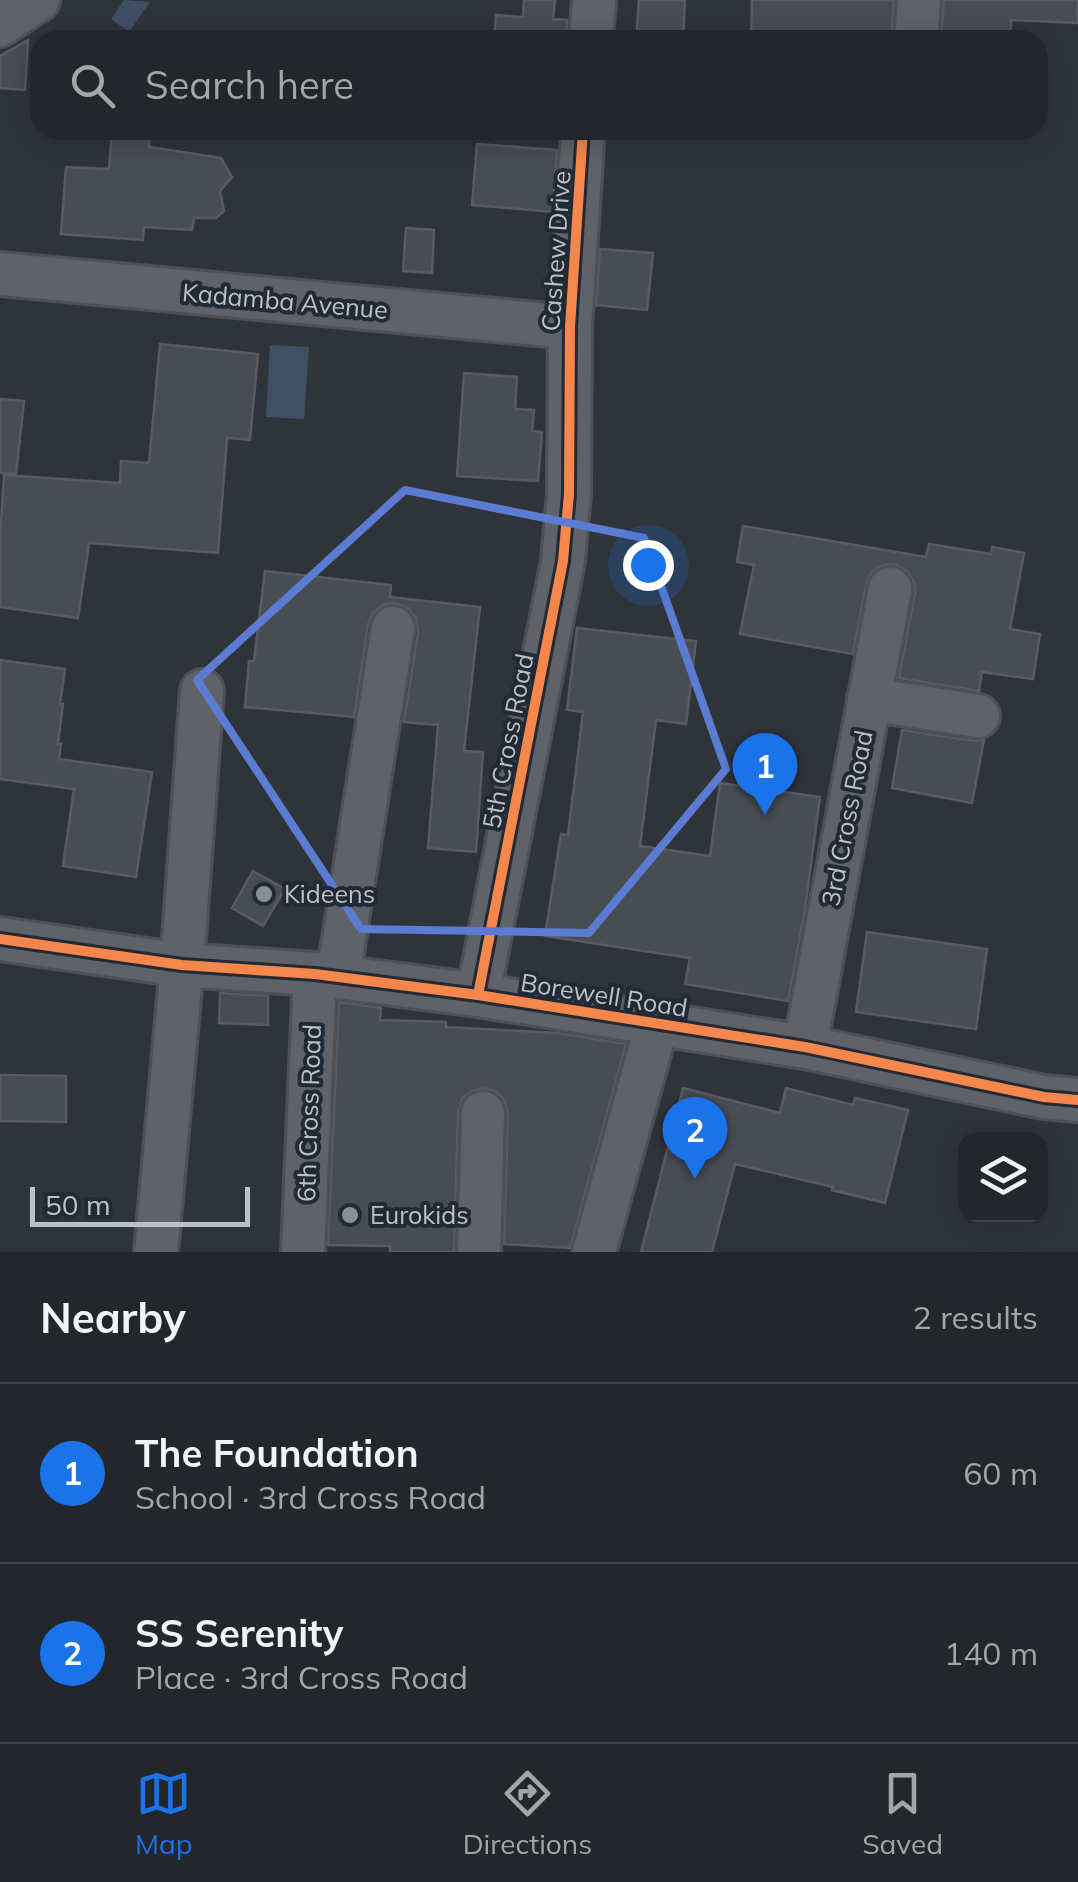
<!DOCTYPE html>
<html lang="en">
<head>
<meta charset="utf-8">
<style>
	:root { --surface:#23272c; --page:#2b2f34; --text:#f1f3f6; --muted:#a3a5a9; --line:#404448; --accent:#1a73e8 }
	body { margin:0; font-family:Mulish,sans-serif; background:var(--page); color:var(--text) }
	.controls { position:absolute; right:30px; bottom:30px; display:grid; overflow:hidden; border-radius:20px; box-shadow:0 5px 25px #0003 }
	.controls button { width:90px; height:90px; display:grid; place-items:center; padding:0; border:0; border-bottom:2px solid var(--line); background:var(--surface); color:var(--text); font:50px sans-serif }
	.scale { position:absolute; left:30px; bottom:25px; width:220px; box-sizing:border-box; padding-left:10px; border:5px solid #bbc0cb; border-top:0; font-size:28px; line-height:35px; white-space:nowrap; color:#bbc0cb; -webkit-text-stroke:8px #222a36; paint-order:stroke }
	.you { position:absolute; left:648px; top:565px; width:35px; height:35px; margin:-25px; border:8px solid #fff; border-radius:50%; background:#1a73e8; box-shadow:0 0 0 15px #1a73e833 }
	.badge { display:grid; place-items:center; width:65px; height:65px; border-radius:50%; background:var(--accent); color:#fff; font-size:32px; font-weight:700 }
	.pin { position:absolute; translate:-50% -82px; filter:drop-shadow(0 2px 5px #0008) }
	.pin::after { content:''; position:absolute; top:52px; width:35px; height:30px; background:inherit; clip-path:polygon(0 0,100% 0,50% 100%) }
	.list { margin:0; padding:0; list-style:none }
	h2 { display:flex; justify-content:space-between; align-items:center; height:130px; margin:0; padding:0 40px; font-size:42px }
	h2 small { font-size:32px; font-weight:400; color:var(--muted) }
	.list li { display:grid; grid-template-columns:65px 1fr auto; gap:30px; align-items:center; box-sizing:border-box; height:180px; padding:0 40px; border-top:2px solid var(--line) }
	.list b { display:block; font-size:38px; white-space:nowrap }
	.list p { margin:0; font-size:32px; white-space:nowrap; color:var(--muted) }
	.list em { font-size:32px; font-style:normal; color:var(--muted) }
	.icon { flex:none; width:55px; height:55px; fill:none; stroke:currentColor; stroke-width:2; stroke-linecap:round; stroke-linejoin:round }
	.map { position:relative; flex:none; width:1078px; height:1252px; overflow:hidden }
	.search { position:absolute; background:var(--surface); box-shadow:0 5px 25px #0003; left:30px; right:30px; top:30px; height:110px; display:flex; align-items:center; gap:25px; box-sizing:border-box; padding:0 35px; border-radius:30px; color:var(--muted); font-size:38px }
	.sheet { height:490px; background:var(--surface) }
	nav { display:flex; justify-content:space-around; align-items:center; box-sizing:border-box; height:140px; border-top:2px solid var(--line); background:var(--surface); font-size:28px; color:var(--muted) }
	nav a { display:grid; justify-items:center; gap:5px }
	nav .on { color:var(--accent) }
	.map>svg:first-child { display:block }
	.water { fill:#414f65 }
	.building { fill:#484c53; stroke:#585b63; stroke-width:2.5 }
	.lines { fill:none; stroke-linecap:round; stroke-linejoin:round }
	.minor-casing { stroke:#4d5056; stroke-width:48 }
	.minor { stroke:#606269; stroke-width:42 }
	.cycleway-casing { stroke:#222a36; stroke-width:16 }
	.cycleway { stroke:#f5874c; stroke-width:10 }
	.marked { fill:none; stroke:#5c7cd3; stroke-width:8; stroke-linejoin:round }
	.poi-dot { fill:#8a8f99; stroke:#222a36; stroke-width:4 }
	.labels { text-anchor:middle; stroke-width:8; stroke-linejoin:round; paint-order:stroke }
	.street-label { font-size:25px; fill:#bbc0cb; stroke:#222a36 }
	.poi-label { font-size:25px; fill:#bbc0cb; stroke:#222a36; text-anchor:start }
</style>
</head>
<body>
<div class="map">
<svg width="1078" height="1252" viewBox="0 0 1078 1252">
	<rect width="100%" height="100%" fill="#2f343b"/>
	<path class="water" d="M124 0 150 2 129 32 111 19Z
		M270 345 309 347 304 419 266 417Z"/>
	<path class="building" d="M524 0H555L553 19 567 20 566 40H494L496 15 523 17Z
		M639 0H685L683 40H636Z
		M752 0H894L891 40H751Z
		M944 0H1078V23L1011 20 1010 40H941Z
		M28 40 25 90 0 88V56Z
		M112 130 150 131 149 147 221 158 232 177 220 191 224 211 216 218H194L192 230 144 227 143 240 61 234 66 167 109 169Z
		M477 144 557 150 553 212 472 205Z
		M406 228 434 230 432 273 403 271Z
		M600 249 653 253 647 310 596 305Z
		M160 344 258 354 250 440 227 438 218 553 89 543 78 618 0 607V538L4 475 120 483 121 461 149 463Z
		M464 373 517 377 515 409 534 410 532 431 542 432 538 481 457 476Z
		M0 399 24 401 16 474 0 473Z
		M743 526 926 557 929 544 991 554 992 547 1024 553 1010 629 1040 634 1033 679 982 672 979 691 899 678 915 593 914 582 907 571 894 564 883 565 872 572 866 584 853 654 740 634 754 565 737 562Z
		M265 571 391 585 390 597 480 607 464 751 483 752 476 852 428 848 438 725 404 722 418 632 416 618 408 608 396 603 385 604 373 613 368 624 354 717 245 707 249 661H254Z
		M577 628 696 641 686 724 656 720 640 846 710 856 720 783 820 797 805 909 788 1001 685 984 690 958 545 936 561 834 568 835 583 712 567 710Z
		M0 660 65 669 60 704H63L58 744H61L59 759 152 772 136 877 63 866 74 789 0 779Z
		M902 730 974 741 984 740 972 803 892 788Z
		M253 871 285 889 263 926 232 908Z
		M867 932 987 949 976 1029 856 1012Z
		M220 993 268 996V1025L219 1023Z
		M339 1002 381 1008 380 1020 446 1022V1027L557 1033 626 1044 570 1248 504 1244 508 1113 504 1100 497 1092 483 1088 470 1092 462 1099 458 1112 454 1252H390V1246L328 1245Z
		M0 1075 66 1076V1122L0 1121Z
		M683 1088 780 1113 786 1088 853 1105 855 1098 908 1110 885 1203 832 1190 833 1187 735 1164 712 1252H641Z"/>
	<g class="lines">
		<defs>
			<path id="minor" d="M0 25 38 0
				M591 40 594 0
				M916 40 919 0
				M0 274 570 327
				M869 699 978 716
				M0 939 182 965 315 974 478 995 805 1047 1044 1097 1078 1100
				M338 977 393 628
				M478 995 563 561 569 494 570 327 583 130
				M805 1047 890 589
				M156 1252 182 965 202 691
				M303 1252 315 974
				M479 1252 483 1113
				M594 1252 657 1024"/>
		</defs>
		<use href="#minor" class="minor-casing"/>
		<use href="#minor" class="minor"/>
		<defs>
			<path id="cycleway" d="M0 939 182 965 315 974 478 995 805 1047 1044 1097 1078 1100
				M478 995 563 561 569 494 570 327 583 130"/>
		</defs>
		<use href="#cycleway" class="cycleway-casing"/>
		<use href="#cycleway" class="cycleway"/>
	</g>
	<path class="marked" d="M405 490 644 538 726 769 589 933 361 929 197 680Z"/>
	<g class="poi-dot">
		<circle cx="264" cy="894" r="10"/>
		<circle cx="350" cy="1215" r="10"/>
	</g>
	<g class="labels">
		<g class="street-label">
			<text transform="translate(556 251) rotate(-86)" y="9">Cashew Drive</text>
			<text transform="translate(285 301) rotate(5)" y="9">Kadamba Avenue</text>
			<text transform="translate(508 741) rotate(-79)" y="9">5th Cross Road</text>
			<text transform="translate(847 818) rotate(-79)" y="9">3rd Cross Road</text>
			<text transform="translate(604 995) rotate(9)" y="9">Borewell Road</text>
			<text transform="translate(309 1113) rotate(-88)" y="9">6th Cross Road</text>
		</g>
		<g class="poi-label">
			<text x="284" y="903">Kideens</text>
			<text x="370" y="1224">Eurokids</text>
		</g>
	</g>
</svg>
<div class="controls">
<button><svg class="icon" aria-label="layers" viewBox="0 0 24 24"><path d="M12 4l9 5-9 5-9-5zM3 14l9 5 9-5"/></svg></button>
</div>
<div class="scale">50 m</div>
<div class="you"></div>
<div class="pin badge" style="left:765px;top:815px">1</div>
<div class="pin badge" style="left:695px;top:1179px">2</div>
<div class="search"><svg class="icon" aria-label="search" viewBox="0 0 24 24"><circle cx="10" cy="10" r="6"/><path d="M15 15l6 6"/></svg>Search here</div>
</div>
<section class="sheet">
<h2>Nearby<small>2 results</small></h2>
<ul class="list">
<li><span class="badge">1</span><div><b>The Foundation</b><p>School · 3rd Cross Road</p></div><em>60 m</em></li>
<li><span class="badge">2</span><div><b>SS Serenity</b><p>Place · 3rd Cross Road</p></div><em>140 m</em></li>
</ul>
</section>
<nav>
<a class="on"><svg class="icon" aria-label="map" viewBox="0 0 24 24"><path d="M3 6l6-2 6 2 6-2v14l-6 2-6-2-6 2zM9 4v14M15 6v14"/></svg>Map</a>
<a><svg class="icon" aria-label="directions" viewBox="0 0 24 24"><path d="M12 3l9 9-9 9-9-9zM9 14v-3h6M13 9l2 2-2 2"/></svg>Directions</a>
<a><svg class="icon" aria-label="saved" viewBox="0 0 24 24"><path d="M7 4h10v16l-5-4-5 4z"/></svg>Saved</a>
</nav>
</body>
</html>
